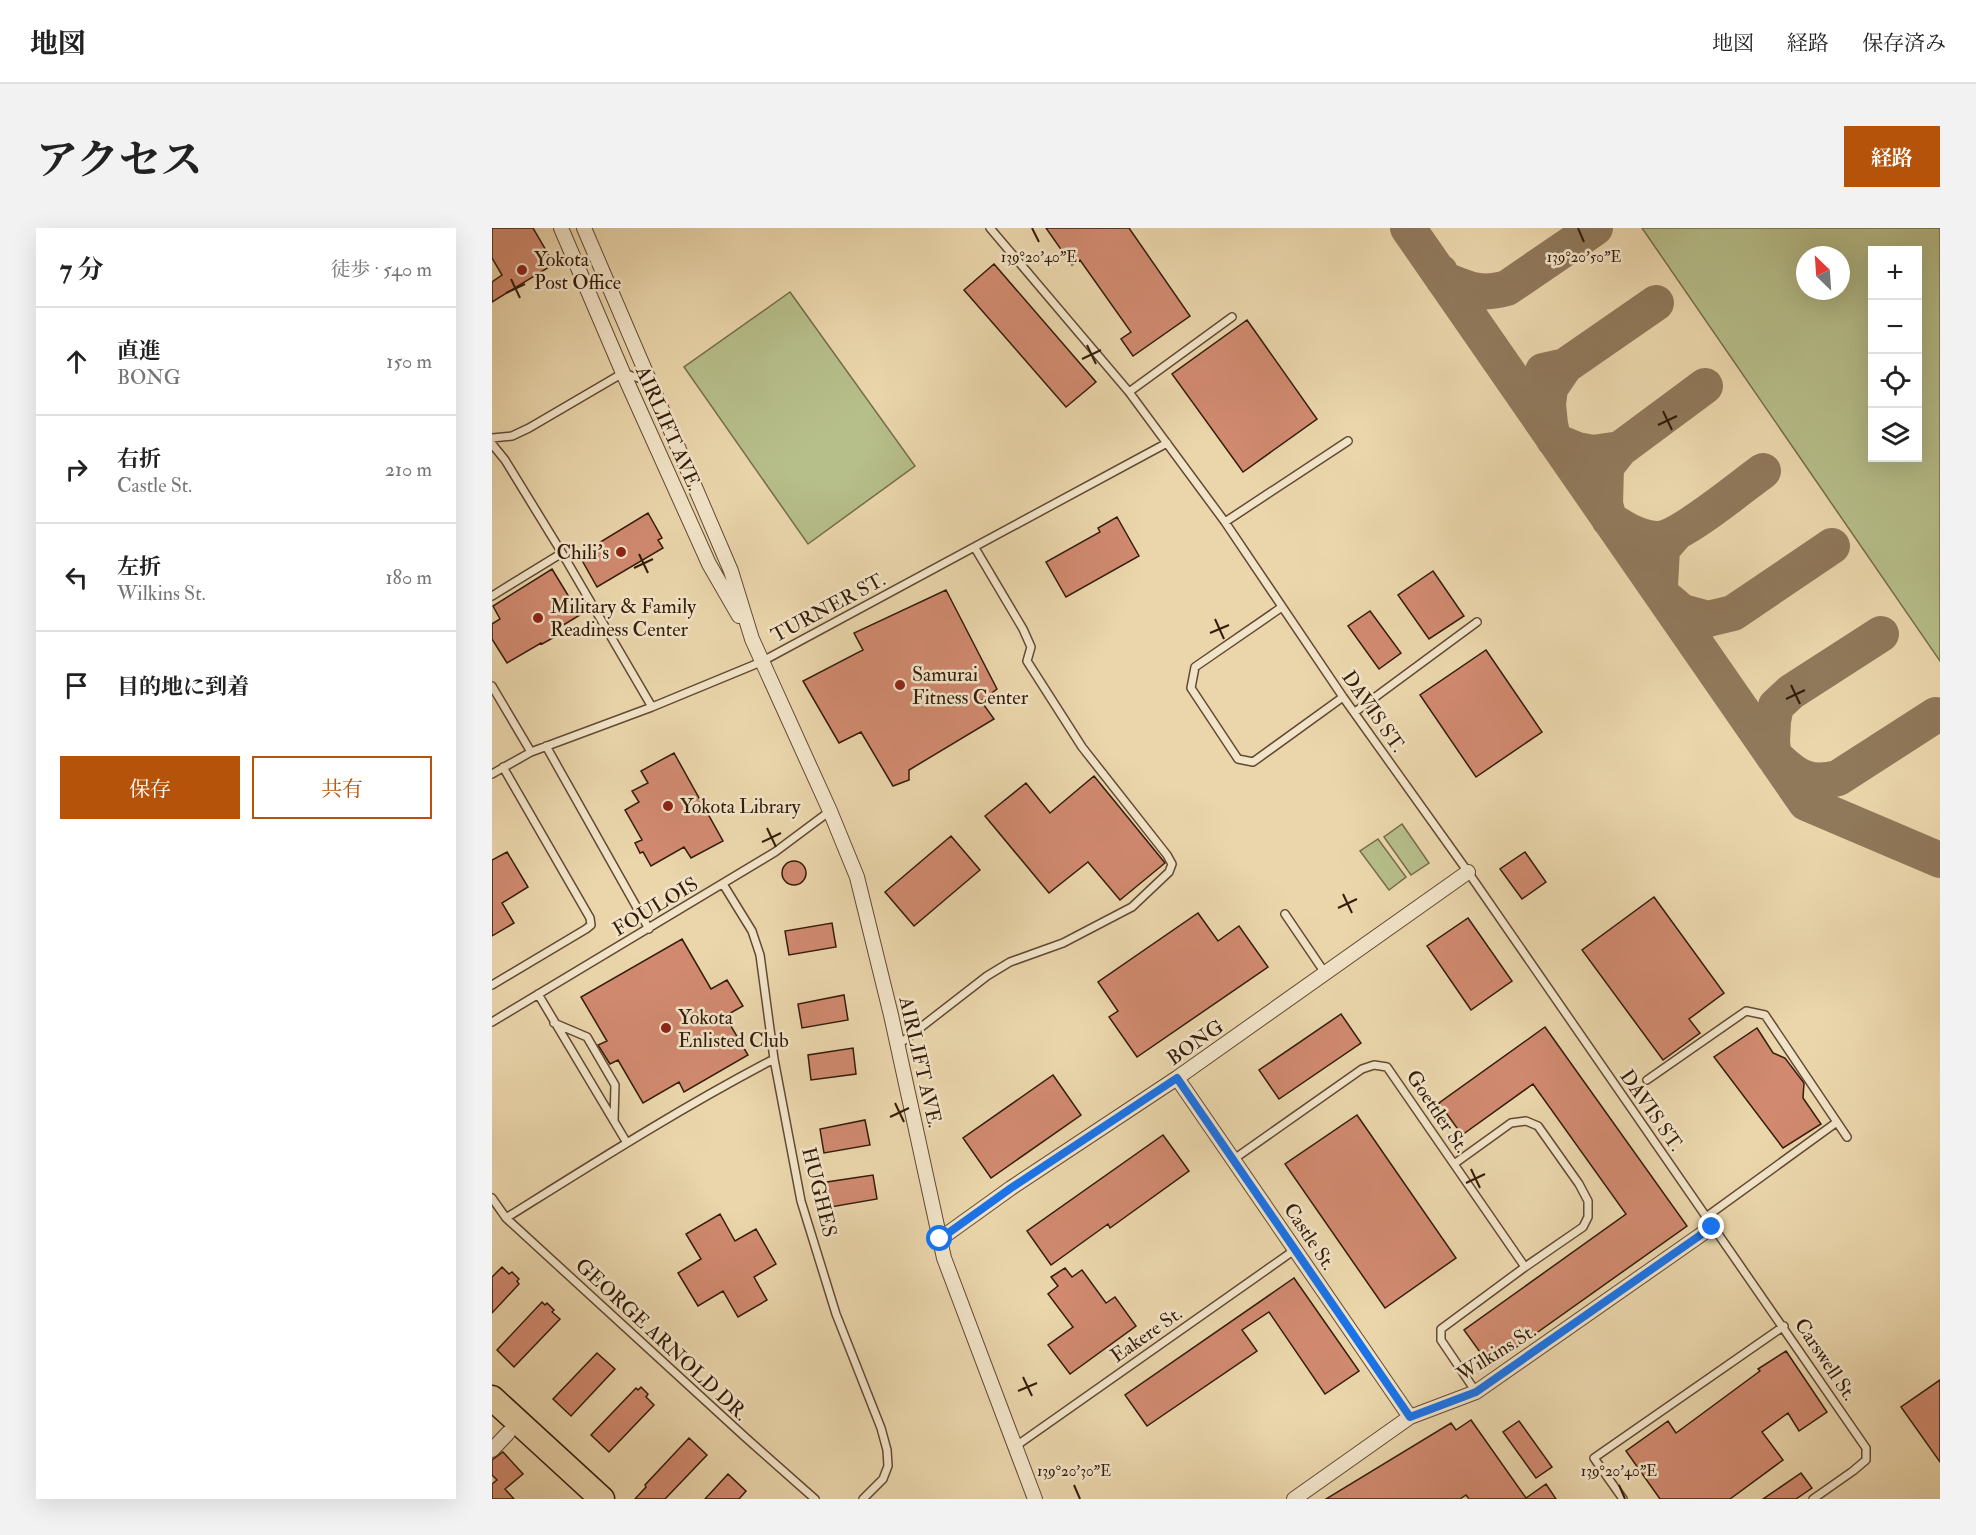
<!DOCTYPE html>
<html lang="ja">
<head>
<meta charset="utf-8">
<style>
	:root { --surface:#fff; --page:#f2f2f2; --text:#222; --muted:#767676; --line:#e0e0e0; --accent:#b45309 }
	body { margin:0; font-family:"IM FELL Double Pica","Noto Serif JP",serif; background:var(--page); color:var(--text) }
	.controls { position:absolute; right:18px; top:18px; display:grid; overflow:hidden; border-radius:0px; box-shadow:0 6px 24px #0002 }
	.controls button { width:54px; height:54px; display:grid; place-items:center; padding:0; border:0; border-bottom:2px solid var(--line); background:var(--surface); color:var(--text); font:30px sans-serif }
	.compass { position:absolute; left:1304px; top:18px; width:54px; height:54px; border-radius:50%; background:var(--surface); box-shadow:0 6px 24px #0002; rotate:335deg }
	.stop { position:absolute; width:18px; height:18px; margin:-14px; border:4px solid #1a73e8; border-radius:50%; background:#fff }
	.stop.end { background:#1a73e8; border-color:#fff; box-shadow:0 2px 6px #0008 }
	.list { margin:0; padding:0; list-style:none }
	h2 { display:flex; justify-content:space-between; align-items:center; height:78px; margin:0; padding:0 24px; font-size:26px }
	h2 small { font-size:20px; font-weight:400; color:var(--muted) }
	.list li { display:grid; grid-template-columns:39px 1fr auto; gap:18px; align-items:center; box-sizing:border-box; height:108px; padding:0 24px; border-top:2px solid var(--line) }
	.list b { display:block; font-size:22px; white-space:nowrap }
	.list p { margin:0; font-size:20px; white-space:nowrap; color:var(--muted) }
	.list em { font-size:20px; font-style:normal; color:var(--muted) }
	.actions { display:flex; gap:12px; padding:18px 24px }
	.actions a { flex:1; padding:14px 0; border:2px solid var(--accent); border-radius:0px; text-align:center; font-size:21px; color:var(--accent) }
	.actions .main { background:var(--accent); color:#fff }
	.icon { flex:none; width:33px; height:33px; fill:none; stroke:currentColor; stroke-width:2; stroke-linecap:round; stroke-linejoin:round }
	.map { position:relative; flex:none; width:1448px; height:1271px; overflow:hidden; border-radius:0px }
	header { display:flex; align-items:center; gap:36px; box-sizing:border-box; height:84px; padding:0 30px; background:var(--surface); border-bottom:2px solid var(--line) }
	header strong { font-size:28px }
	nav { display:flex; gap:33px; margin-inline-start:auto; font-size:21px }
	.intro { display:flex; align-items:center; justify-content:space-between; box-sizing:border-box; height:144px; padding:0 36px }
	h1 { margin:0; font-size:42px }
	.button { padding:15px 27px; border-radius:0px; background:var(--accent); color:#fff; font-size:21px; font-weight:700 }
	main { display:flex; gap:36px; padding:0 36px }
	aside { flex:1; background:var(--surface); border-radius:0px; box-shadow:0 6px 24px #0002 }
	.map>svg:first-child { display:block }
	.green { fill:#b6be8a; stroke:#756d4a; stroke-width:1.5; fill-rule:evenodd }
	.lines { fill:none; stroke-linecap:round; stroke-linejoin:round }
	.taxiway { stroke:#90795b; stroke-width:36 }
	.building { fill:#d18a70; stroke:#341c0a; stroke-width:1.5 }
	.lane-casing { stroke:#624a32; stroke-width:10 }
	.street-casing { stroke:#624a32; stroke-width:16 }
	.highway-casing { stroke:#341c0a; stroke-width:27 }
	.lane { stroke:#f2e4c9; stroke-width:7 }
	.street { stroke:#f2e4c9; stroke-width:14 }
	.highway { stroke:#ebd6ac; stroke-width:24 }
	.route { stroke:#1a73e8; stroke-width:8 }
	.ticks { fill:none; stroke:#341c0a; stroke-width:2 }
	.poi-dot { fill:#8f2418; stroke:#f2e4c9; stroke-width:2 }
	.labels { text-anchor:middle; stroke-width:5; stroke-linejoin:round; paint-order:stroke }
	.poi-label { font-size:20px; fill:#341c0a; stroke:#f2e4c9; text-anchor:start }
	.street-label { font-size:20px; fill:#341c0a; stroke:#f2e4c9 }
	.ticks-label { font-size:15px; text-anchor:middle; fill:#341c0a; stroke:#f2e4c9; stroke-width:5; stroke-linejoin:round; paint-order:stroke }
</style>
</head>
<body>
<header>
<strong>地図</strong>
<nav><a>地図</a><a>経路</a><a>保存済み</a></nav>
</header>
<div class="intro"><h1>アクセス</h1><a class="button">経路</a></div>
<main>
<aside>
<h2>7 分<small>徒歩 · 540 m</small></h2>
<ul class="list">
<li><svg class="icon" aria-label="ahead" viewBox="0 0 24 24"><path d="M12 20V5M6 11l6-6 6 6"/></svg><div><b>直進</b><p>BONG</p></div><em>150 m</em></li>
<li><svg class="icon" aria-label="right" viewBox="0 0 24 24"><path d="M7 20v-9h11M14 6l5 5-5 5"/></svg><div><b>右折</b><p>Castle St.</p></div><em>210 m</em></li>
<li><svg class="icon" aria-label="left" viewBox="0 0 24 24"><path d="M17 20v-9H6M10 6l-5 5 5 5"/></svg><div><b>左折</b><p>Wilkins St.</p></div><em>180 m</em></li>
<li><svg class="icon" aria-label="arrive" viewBox="0 0 24 24"><path d="M6 21V4h12l-3 4 3 4H6"/></svg><div><b>目的地に到着</b></div></li>
</ul>
<div class="actions"><a class="main">保存</a><a>共有</a></div>
</aside>
<div class="map">
<svg width="1448" height="1271" viewBox="0 0 1448 1271">
	<rect width="100%" height="100%" fill="#ebd6ac"/>
	<filter id="stains"><feTurbulence type="fractalNoise" baseFrequency=".00333" numOctaves="4"/><feColorMatrix values="0 0 0 0 .2 0 0 0 0 .09 0 0 0 0 .02 0 0 0 .5 -.17"/></filter>
	<radialGradient id="worn" r=".72"><stop offset=".6" stop-color="#630" stop-opacity="0"/><stop offset="1" stop-color="#630" stop-opacity=".3"/></radialGradient>
	<path class="green" d="M1150 0H1448V433ZM1426 22V230H1380V22ZM1313 27H1349V63H1313Z
		M298 64 423 238 316 316 192 139Z
		M910 596 937 635 919 647 892 609Z
		M886 611 914 649 897 662 868 623Z"/>
	<g class="lines">
		<path class="taxiway" d="M916 0 1314 575 1448 632
			M948 44 951 51C977 61 987 68 1015 60L1103 0
			M1073 138 1058 160 1056 176 1058 196 1061 210 1063 213 1085 222 1101 225 1128 221 1213 158
			M1051 143 1073 138 1164 75
			M1128 221 1114 239 1113 276 1117 291C1131 300 1146 310 1164 311 1186 312 1250 258 1271 243
			M1184 305 1170 321 1168 358 1170 367 1190 384 1216 391 1241 385 1340 318
			M1282 529 1280 514 1281 493 1284 478 1299 464 1389 406
			M1287 532C1306 550 1319 557 1346 550L1444 487"/>
	</g>
	<path class="building" d="M0 0H41L62 36 0 74V54L10 47 0 30Z
		M554 0H637L698 88 641 128 629 111 639 104 588 32 580 37Z
		M502 36 604 154 574 179 472 62Z
		M755 92 825 191 751 244 680 146Z
		M156 285 170 310 166 312 171 320 105 359 87 327Z
		M625 289 647 328 574 369 554 334 608 304 606 300Z
		M60 341 88 387 63 402 66 407 50 416 49 415 15 435 0 411V396L8 391 1 378Z
		M941 343 972 388 937 411 906 367Z
		M454 362 505 461 489 473 502 491 417 542V552L401 558 369 504 347 515 311 453 371 422 362 405Z
		M878 383 909 425 887 441 856 398Z
		M994 422 1050 504 984 549 928 467Z
		M182 525 231 613 199 630 192 619 159 638 151 624 148 625 143 615 150 612 133 582 147 574 140 563 156 555 149 543Z
		M602 548 673 635 628 672 596 634 557 665 493 588 534 555 558 585Z
		M459 608 488 642 422 698 393 664Z
		M15 624 36 659 10 675 22 695 0 708V632Z
		M1033 624 1054 654 1030 671 1008 641Z
		M290 645a12 12 0 1 1 24 0a12 12 0 1 1-24 0Z
		M1162 669 1232 765 1197 791 1208 805 1171 832 1090 722Z
		M706 685 726 713 747 698 776 739 645 829 617 789 626 783 606 754Z
		M976 690 1020 753 979 782 935 718Z
		M340 695 344 719 297 727 293 703Z
		M190 711 219 761 235 752 251 778 233 788 256 827 192 864 187 854 151 875 126 832 118 836 106 817 115 813 89 769Z
		M352 767 356 792 310 800 306 776Z
		M849 786 869 815 787 871 767 842Z
		M1053 799 1195 998 998 1138 972 1102 1134 986 1041 856 970 907 947 875Z
		M1265 800 1281 825 1293 830 1312 855 1311 870 1329 896 1291 920 1222 829Z
		M361 820 364 846 319 852 316 827Z
		M561 847 589 887 499 950 471 910Z
		M865 887 964 1030 893 1080 793 936Z
		M373 892 378 917 332 925 328 901Z
		M671 907 697 943 618 1000 616 996 559 1037 535 1003Z
		M381 947 385 971 339 979 335 954Z
		M228 986 243 1013 264 1001 284 1036 262 1049 275 1072 246 1089 231 1063 206 1078 186 1045 209 1031 194 1006Z
		M10 1039 17 1046 20 1044 27 1051 25 1053 27 1056 0 1085V1049Z
		M573 1040 580 1049 590 1042 614 1075 623 1069 644 1098 578 1146 556 1117 581 1099 556 1066 566 1058 559 1049Z
		M802 1050 867 1143 833 1166 777 1084 750 1102 765 1123 655 1198 633 1167Z
		M50 1074 53 1077 55 1075 62 1082 60 1084 68 1091 22 1139 5 1122Z
		M1294 1123 1335 1184 1307 1203 1296 1185 1270 1204 1291 1232 1238 1271H1168L1134 1223 1176 1193 1184 1205 1268 1143 1266 1141Z
		M105 1125 123 1141 79 1188 61 1171Z
		M1448 1152V1234L1409 1179Z
		M149 1159 156 1166 154 1169 162 1177 117 1224 99 1207 144 1160 146 1162Z
		M979 1192 1034 1270 1054 1256 1064 1271H977L974 1267 968 1271H834L959 1195 964 1202Z
		M1027 1193 1060 1239 1044 1250 1011 1204Z
		M197 1210 215 1227 173 1271H143L154 1259 153 1257Z
		M11 1224 31 1246 13 1261 22 1271H0V1256L5 1252 0 1247V1232Z
		M1309 1245 1320 1260 1304 1271H1271Z
		M236 1246 254 1263 247 1271H213Z"/>
	<g class="lines">
		<defs>
			<path id="lane" d="M498 0 637 164 733 294 851 469 976 644 1374 1220V1232L1361 1243 1321 1271
				M637 164 740 89
				M0 210 20 208 37 200 131 145 156 153
				M0 216 13 232 70 325 160 479
				M733 294 856 213
				M0 368 70 325
				M790 379 703 439 699 460 746 531 761 534 851 469
				M0 458 39 524
				M863 484 985 394
				M54 518 157 701
				M0 546 39 524 160 479 269 434 675 215
				M231 656 260 703 268 727 282 831 309 973 344 1086 389 1200 395 1222 396 1238 391 1251 371 1271
				M793 686 833 745
				M0 757 94 701 99 697 98 690 11 539
				M46 766 135 915
				M0 794 283 624 338 583
				M62 795 95 809 123 857 122 892
				M406 817 495 748 518 734 571 715 640 679 677 644 680 636 675 627 590 519 535 433 539 419 531 401 483 320
				M1155 852 1254 783 1273 787 1355 909
				M742 931 870 841 882 837 895 839 1033 1039 949 1101V1112L984 1164
				M962 936 1019 895 1034 893 1046 898 1087 956 1096 973V989L1091 999 1033 1039
				M0 970 14 990 253 1209 323 1271
				M1214 989 1345 894
				M14 990C102 935 190 879 282 831
				M524 1218 804 1021
				M1131 1271 1102 1230 1292 1098"/>
			<path id="street" d="M69 0 131 145 217 336 247 388
				M92 0 239 343 260 411 338 583 365 649 399 787 452 1030 543 1271
				M685 850 918 1189
				M448 1011 519 960 685 850 976 644
				M0 1222 16 1205
				M802 1271 918 1189 984 1164 1220 999"/>
			<path id="highway" d="M0 1170 110 1271"/>
		</defs>
		<use href="#lane" class="lane-casing"/>
		<use href="#street" class="street-casing"/>
		<use href="#highway" class="highway-casing"/>
		<use href="#lane" class="lane"/>
		<use href="#street" class="street"/>
		<use href="#highway" class="highway"/>
	</g>
	<g class="lines">
		<path class="route" d="M448 1011 519 960 685 850 918 1189 984 1164 1220 999"/>
	</g>
	<path class="ticks" d="M540 0 547 14M1086 0 1092 14M19 51 28 70M14 65 33 56M595 117 604 136M590 131 609 122M1171 183 1180 202M1166 197 1185 188M147 326 156 345M142 340 161 331M723 391 732 411M718 405 737 397M1299 457 1308 476M1294 471 1313 462M275 600 284 619M270 614 289 605M851 666 860 685M846 680 865 671M403 875 412 894M398 889 417 880M979 941 988 960M974 955 993 946M531 1149 540 1168M526 1163 545 1155M582 1257 588 1271M1127 1257 1133 1271"/>
	<g class="poi-dot">
		<circle cx="30" cy="42" r="6"/>
		<circle cx="129" cy="324" r="6"/>
		<circle cx="46" cy="390" r="6"/>
		<circle cx="408" cy="457" r="6"/>
		<circle cx="176" cy="578" r="6"/>
		<circle cx="174" cy="800" r="6"/>
	</g>
	<g class="labels">
		<g class="poi-label">
			<text x="42" y="38">Yokota<tspan x="42" dy="23">Post Office</tspan></text>
			<text x="117" y="331" text-anchor="end">Chili's</text>
			<text x="58" y="385">Military &amp; Family<tspan x="58" dy="23">Readiness Center</tspan></text>
			<text x="420" y="453">Samurai<tspan x="420" dy="23">Fitness Center</tspan></text>
			<text x="188" y="585">Yokota Library</text>
			<text x="186" y="796">Yokota<tspan x="186" dy="23">Enlisted Club</tspan></text>
		</g>
		<g class="street-label">
			<text transform="translate(177 200) rotate(66)" y="7">AIRLIFT AVE.</text>
			<text transform="translate(336 379) rotate(-28)" y="7">TURNER ST.</text>
			<text transform="translate(882 483) rotate(55)" y="7">DAVIS ST.</text>
			<text transform="translate(163 678) rotate(-31)" y="7">FOULOIS</text>
			<text transform="translate(703 814) rotate(-35)" y="7">BONG</text>
			<text transform="translate(429 834) rotate(77)" y="7">AIRLIFT AVE.</text>
			<text transform="translate(1160 882) rotate(55)" y="7">DAVIS ST.</text>
			<text transform="translate(946 883) rotate(56)" y="7">Goettler St.</text>
			<text transform="translate(328 964) rotate(76)" y="7">HUGHES</text>
			<text transform="translate(818 1008) rotate(56)" y="7">Castle St.</text>
			<text transform="translate(654 1106) rotate(-35)" y="7">Eakere St.</text>
			<text transform="translate(170 1111) rotate(43)" y="7">GEORGE ARNOLD DR.</text>
			<text transform="translate(1004 1124) rotate(-32)" y="7">Wilkins St.</text>
			<text transform="translate(1334 1131) rotate(56)" y="7">Carswell St.</text>
		</g>
	</g>
	<g class="ticks-label">
		<text x="547" y="34">139°20'40"E</text>
		<text x="1092" y="34">139°20'50"E</text>
		<text x="582" y="1248">139°20'30"E</text>
		<text x="1127" y="1248">139°20'40"E</text>
	</g>
	<rect width="100%" height="100%" filter="url(#stains)"/>
	<rect width="100%" height="100%" fill="url(#worn)"/>
</svg>
<div class="controls">
<button>+</button>
<button>−</button>
<button><svg class="icon" aria-label="locate" viewBox="0 0 24 24"><circle cx="12" cy="12" r="6"/><path d="M12 2v4M12 18v4M2 12h4M18 12h4"/></svg></button>
<button><svg class="icon" aria-label="layers" viewBox="0 0 24 24"><path d="M12 4l9 5-9 5-9-5zM3 14l9 5 9-5"/></svg></button>
</div>
<svg class="compass" viewBox="-18 -18 36 36"><path d="M0-13l5 13h-10z" fill="#e53935"/><path d="M0 13l5-13h-10z" fill="#767676"/></svg>
<div class="stop" style="left:448px;top:1011px"></div>
<div class="stop end" style="left:1220px;top:999px"></div>
</div>
</main>
</body>
</html>
